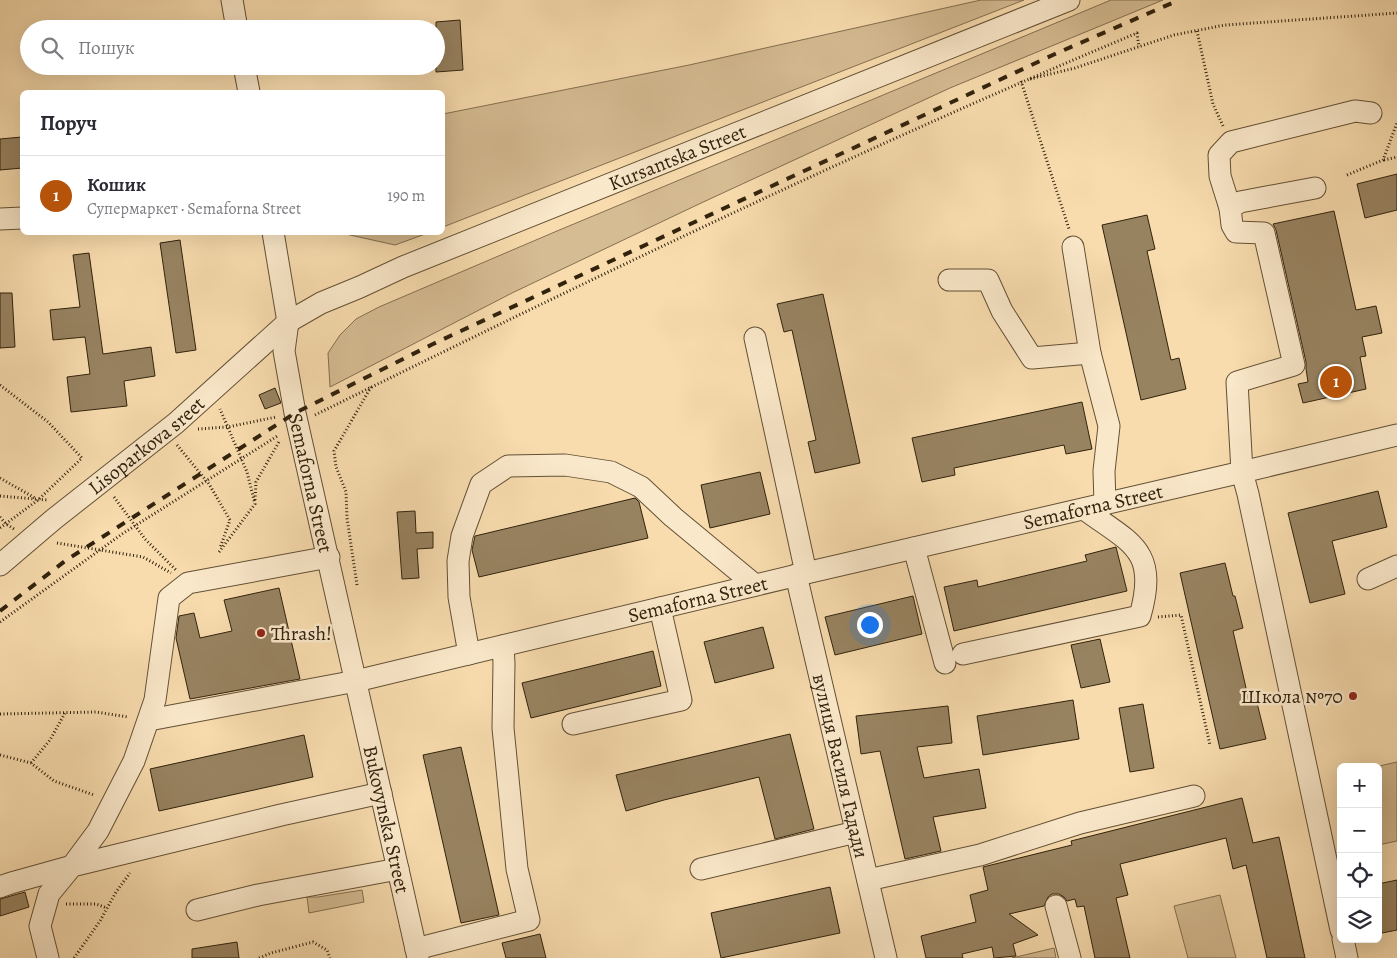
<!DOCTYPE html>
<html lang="uk">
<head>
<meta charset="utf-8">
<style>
	:root { --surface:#fff; --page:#f2f2f3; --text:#2b2b33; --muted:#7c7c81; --line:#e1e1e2; --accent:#b45309 }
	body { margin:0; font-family:Alegreya,serif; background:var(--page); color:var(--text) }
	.controls { position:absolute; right:15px; bottom:15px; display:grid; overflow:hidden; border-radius:8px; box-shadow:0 5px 20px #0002 }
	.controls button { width:45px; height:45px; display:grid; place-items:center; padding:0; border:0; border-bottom:1px solid var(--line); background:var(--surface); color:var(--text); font:25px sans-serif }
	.you { position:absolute; left:869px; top:624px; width:18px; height:18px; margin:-12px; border:4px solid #fff; border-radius:50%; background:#1a73e8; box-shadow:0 0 0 8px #1a73e833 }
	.badge { display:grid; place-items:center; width:32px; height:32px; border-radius:50%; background:var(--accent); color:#fff; font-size:16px; font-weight:700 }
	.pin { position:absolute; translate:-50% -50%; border:2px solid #fff; box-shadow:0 1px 5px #0006 }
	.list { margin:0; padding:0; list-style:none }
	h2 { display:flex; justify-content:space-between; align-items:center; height:65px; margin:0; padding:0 20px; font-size:21px }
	h2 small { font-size:16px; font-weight:400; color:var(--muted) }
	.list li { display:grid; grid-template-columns:32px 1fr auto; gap:15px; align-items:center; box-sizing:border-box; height:80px; padding:0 20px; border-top:1px solid var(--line) }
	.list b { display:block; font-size:19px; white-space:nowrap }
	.list p { margin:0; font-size:16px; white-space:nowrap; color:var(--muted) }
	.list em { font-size:16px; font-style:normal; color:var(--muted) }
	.icon { flex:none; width:28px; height:28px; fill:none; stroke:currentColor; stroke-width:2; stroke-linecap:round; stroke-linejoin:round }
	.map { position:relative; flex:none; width:1397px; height:958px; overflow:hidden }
	.search { position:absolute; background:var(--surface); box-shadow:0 5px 20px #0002; left:20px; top:20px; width:425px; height:55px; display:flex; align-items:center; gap:12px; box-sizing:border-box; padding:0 18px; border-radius:28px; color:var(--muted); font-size:19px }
	.panel { position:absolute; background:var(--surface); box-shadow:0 5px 20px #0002; left:20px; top:90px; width:425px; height:145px; border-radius:8px }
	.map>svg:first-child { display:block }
	.green { fill:#d6bc93; stroke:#846f50 }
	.building { fill:#988361; stroke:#31220d }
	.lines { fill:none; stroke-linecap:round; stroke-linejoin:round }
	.minor-casing { stroke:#635035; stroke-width:23 }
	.path { stroke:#31220d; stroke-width:3; stroke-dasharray:1 2.5; stroke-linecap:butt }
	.minor { stroke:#fae8ca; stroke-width:21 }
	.rail { stroke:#31220d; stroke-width:4; stroke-dasharray:9 9; stroke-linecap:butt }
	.poi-dot { fill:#8f2418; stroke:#fae8ca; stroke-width:2 }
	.labels { text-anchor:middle; stroke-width:5; stroke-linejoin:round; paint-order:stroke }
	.street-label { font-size:20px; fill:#31220d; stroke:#fae8ca }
	.poi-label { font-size:20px; fill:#31220d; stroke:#fae8ca; text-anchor:start }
</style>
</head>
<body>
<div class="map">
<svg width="1397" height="958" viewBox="0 0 1397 958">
	<rect width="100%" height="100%" fill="#f8dcae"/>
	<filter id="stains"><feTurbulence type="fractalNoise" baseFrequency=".004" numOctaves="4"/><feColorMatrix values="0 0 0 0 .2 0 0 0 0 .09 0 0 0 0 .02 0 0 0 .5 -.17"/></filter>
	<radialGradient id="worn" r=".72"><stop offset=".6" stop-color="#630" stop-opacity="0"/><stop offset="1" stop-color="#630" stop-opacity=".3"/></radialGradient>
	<path class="green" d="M981 0H1024L443 227V114L689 65Z
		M1111 0H1163L950 88 699 204 512 293 330 387 328 353 340 335 356 319 379 307 557 231Z
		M341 233H428L395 245Z
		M1397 762V841L1378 845V767H1375Z
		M362 890 364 902 309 913 307 897H318Z
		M1220 895 1236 958H1188L1174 906Z
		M1054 948 1056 958H1012Z"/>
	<path class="building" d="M460 20 463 70 436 72V22Z
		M22 137V168L0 170V139Z
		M1397 174V210L1365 218 1357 184Z
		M1334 211 1356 310 1376 306 1382 333 1362 337 1366 356 1360 357 1366 389 1303 403 1298 384 1308 382 1306 369V362L1276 230 1273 224Z
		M1147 215 1155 249 1147 251 1171 360 1179 358 1186 389 1141 400 1102 225Z
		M180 240 196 350 176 353 160 243Z
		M89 253 103 354 151 347 155 376 124 381 127 406 71 412 67 377 90 374 85 337 53 340 50 310 80 307 73 255Z
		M0 293H12L15 347 0 348Z
		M823 294 860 463 815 473 808 442 816 440 792 330 784 332 777 304Z
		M275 388 281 403 265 409 259 395Z
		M1082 402 1092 449 1066 454 1064 445 954 468 955 475 922 482 912 438Z
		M760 472 770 514 710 528 701 485Z
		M1378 491 1387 527 1332 541 1345 594 1310 603 1288 513Z
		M635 498 639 502 648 538 479 577 472 550 475 536Z
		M415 511 416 533 433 532V548L417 549 419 578 402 579 397 512Z
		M1116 547 1127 591 954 631 944 587 977 580 978 587 1087 561 1085 555Z
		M1225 563 1233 596H1235L1243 628 1233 631 1249 701 1256 699 1266 739 1220 749 1180 573Z
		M279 588 300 679 190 699 176 638 179 616 194 613 200 638 232 631 224 600Z
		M913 596 922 634 835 655 825 617Z
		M763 627 774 668 715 683 704 642Z
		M1100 639 1110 682 1081 688 1071 645Z
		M653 651 661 686 531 718 522 683Z
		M1073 700 1079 739 983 755 977 716Z
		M1143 704 1154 768 1130 772 1119 708Z
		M948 706 952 743 917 747 924 778 979 769 986 808 933 817 941 851 905 859 880 751 861 754 856 716Z
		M790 734 814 829 775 839 759 777 664 800 626 811 616 775Z
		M304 735 313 777 159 811 150 769Z
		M461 747 499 915 461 923 423 755Z
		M1242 798 1253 843 1279 837 1305 958H1267L1246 865 1233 869 1226 838 1120 864 1128 895 1116 898 1130 958H1095L1084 906 1077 907 1075 899 1067 901 1064 897 1059 894H1052L1048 897 1044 906 1009 914 1038 935 1013 944 1016 956 994 958 992 947 962 954 963 958H926L921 936 976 922 970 895 988 890 983 867 1072 845 1071 841Z
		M1397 880V930L1382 933 1378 916V884Z
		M830 887 840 933 721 958 711 913Z
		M25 892 29 907 0 916V899Z
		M540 934 546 958H506L502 943Z
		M237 942 239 958H192V949Z"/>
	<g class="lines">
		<defs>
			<g id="minor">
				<path d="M232 0 237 29"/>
				<path d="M244 66 249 92"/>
				<path d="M1315 188 1240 202 1230 208 1232 225 1236 232 1264 233 1294 365 1237 382 1242 472 1248 494 1341 930"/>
				<path d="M1230 208 1220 176 1219 155 1231 142 1355 111 1371 113"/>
				<path d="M0 219 22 218"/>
				<path id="s1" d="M273 232 288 322 284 351 295 413 418 958"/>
				<path d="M1073 247 1090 353 1109 426 1104 471 1105 504"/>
				<path d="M949 280H988L1002 311 1032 358 1090 353"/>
				<path d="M755 338 806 573"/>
				<path d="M914 548 945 663"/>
				<path id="s2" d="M0 565 54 519 176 423 288 322 321 303 360 287 403 267 1069 0"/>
				<path id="s3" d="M796 575 886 958"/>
				<path d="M1368 579 1397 566"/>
				<path d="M469 654 459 597 458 561 462 536 481 484 508 466 565 465 611 472 641 487 673 517 755 585"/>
				<path d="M963 654 1140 616C1159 549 1130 543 1084 509"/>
				<path id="s4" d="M149 720 356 681 806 573 1242 472 1397 435"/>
				<path d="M573 724 681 700 660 608"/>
				<path d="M701 869 856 832"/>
				<path d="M868 880 980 855 1080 823 1194 796"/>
				<path d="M0 887 11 883 72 866 98 831 134 761 155 700 169 598 188 583 329 557"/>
				<path d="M1056 906 1070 958"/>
				<path d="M197 910 258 895 398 869"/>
				<path d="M1343 939 1347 958"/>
				<path d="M416 949 529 920 517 869 503 728 504 663 503 646"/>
				<path d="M48 958 40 926 49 894 72 866 281 815 381 793"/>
			</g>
		</defs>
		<use href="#minor" class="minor-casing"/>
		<path class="path" d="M1197 31 1213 104 1223 126
			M1030 79 1075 68 1174 35 1225 25 1397 13
			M1021 81 1069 229
			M1384 160 1397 157
			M1347 175 1383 160 1397 123
			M0 385 48 422 82 458 38 500 0 528
			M315 415C586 281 858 150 1137 33L1139 47
			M198 429 228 427 276 417
			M177 445 209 484 230 520 220 548
			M0 478 35 498
			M0 496 47 500
			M114 497 145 539 176 570
			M255 500 256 482 280 440
			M0 517 6 524 14 529
			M57 543 143 557 171 573
			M219 552 255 504 247 472 220 409
			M357 585 347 518 346 492 336 467 334 451 371 387
			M1158 617 1181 615 1210 745
			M0 622 122 534 279 435
			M0 714 96 712 128 717
			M0 755 31 763 54 781 94 795
			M31 763 50 740 65 713
			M66 904H96L107 908
			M74 958 100 921 116 892 130 873
			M259 958 271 953 313 942 327 950 330 958"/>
		<use href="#minor" class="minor"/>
		<path class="rail" d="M0 611 65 561 295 413 433 344 1055 54 1179 0"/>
	</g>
	<g class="poi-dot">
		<circle cx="261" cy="633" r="5"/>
		<circle cx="1353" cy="696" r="5"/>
	</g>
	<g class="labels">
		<g class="street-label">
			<text dy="7" stroke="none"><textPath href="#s2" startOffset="800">Kursantska Street</textPath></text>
			<text dy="7" stroke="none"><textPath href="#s2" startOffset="189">Lisoparkova sreet</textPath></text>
			<text dy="7" stroke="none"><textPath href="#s1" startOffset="255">Semaforna Street</textPath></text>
			<text dy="7" stroke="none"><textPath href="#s4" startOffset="968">Semaforna Street</textPath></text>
			<text dy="7" stroke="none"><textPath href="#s4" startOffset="562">Semaforna Street</textPath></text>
			<text dy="7" stroke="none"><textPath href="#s3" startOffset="196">вулиця Василя Гадади</textPath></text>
			<text dy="7" stroke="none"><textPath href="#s1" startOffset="600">Bukovynska Street</textPath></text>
		</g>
		<g class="poi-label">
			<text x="271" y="640">Thrash!</text>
			<text x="1343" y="703" text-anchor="end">Школа №70</text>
		</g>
	</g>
	<rect width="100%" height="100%" filter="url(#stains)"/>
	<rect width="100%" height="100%" fill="url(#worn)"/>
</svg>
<div class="controls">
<button>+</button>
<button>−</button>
<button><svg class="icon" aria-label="locate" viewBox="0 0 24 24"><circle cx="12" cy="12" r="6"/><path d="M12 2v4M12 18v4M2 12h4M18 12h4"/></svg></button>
<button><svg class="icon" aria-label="layers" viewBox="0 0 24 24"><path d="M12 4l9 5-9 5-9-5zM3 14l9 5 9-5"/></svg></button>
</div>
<div class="you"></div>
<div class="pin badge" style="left:1336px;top:382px">1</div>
<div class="search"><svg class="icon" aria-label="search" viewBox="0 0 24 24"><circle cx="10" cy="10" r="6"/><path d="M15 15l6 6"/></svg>Пошук</div>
<section class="panel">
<h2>Поруч<small></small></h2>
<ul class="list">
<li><span class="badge">1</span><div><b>Кошик</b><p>Супермаркет · Semaforna Street</p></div><em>190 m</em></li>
</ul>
</section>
</div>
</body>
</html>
